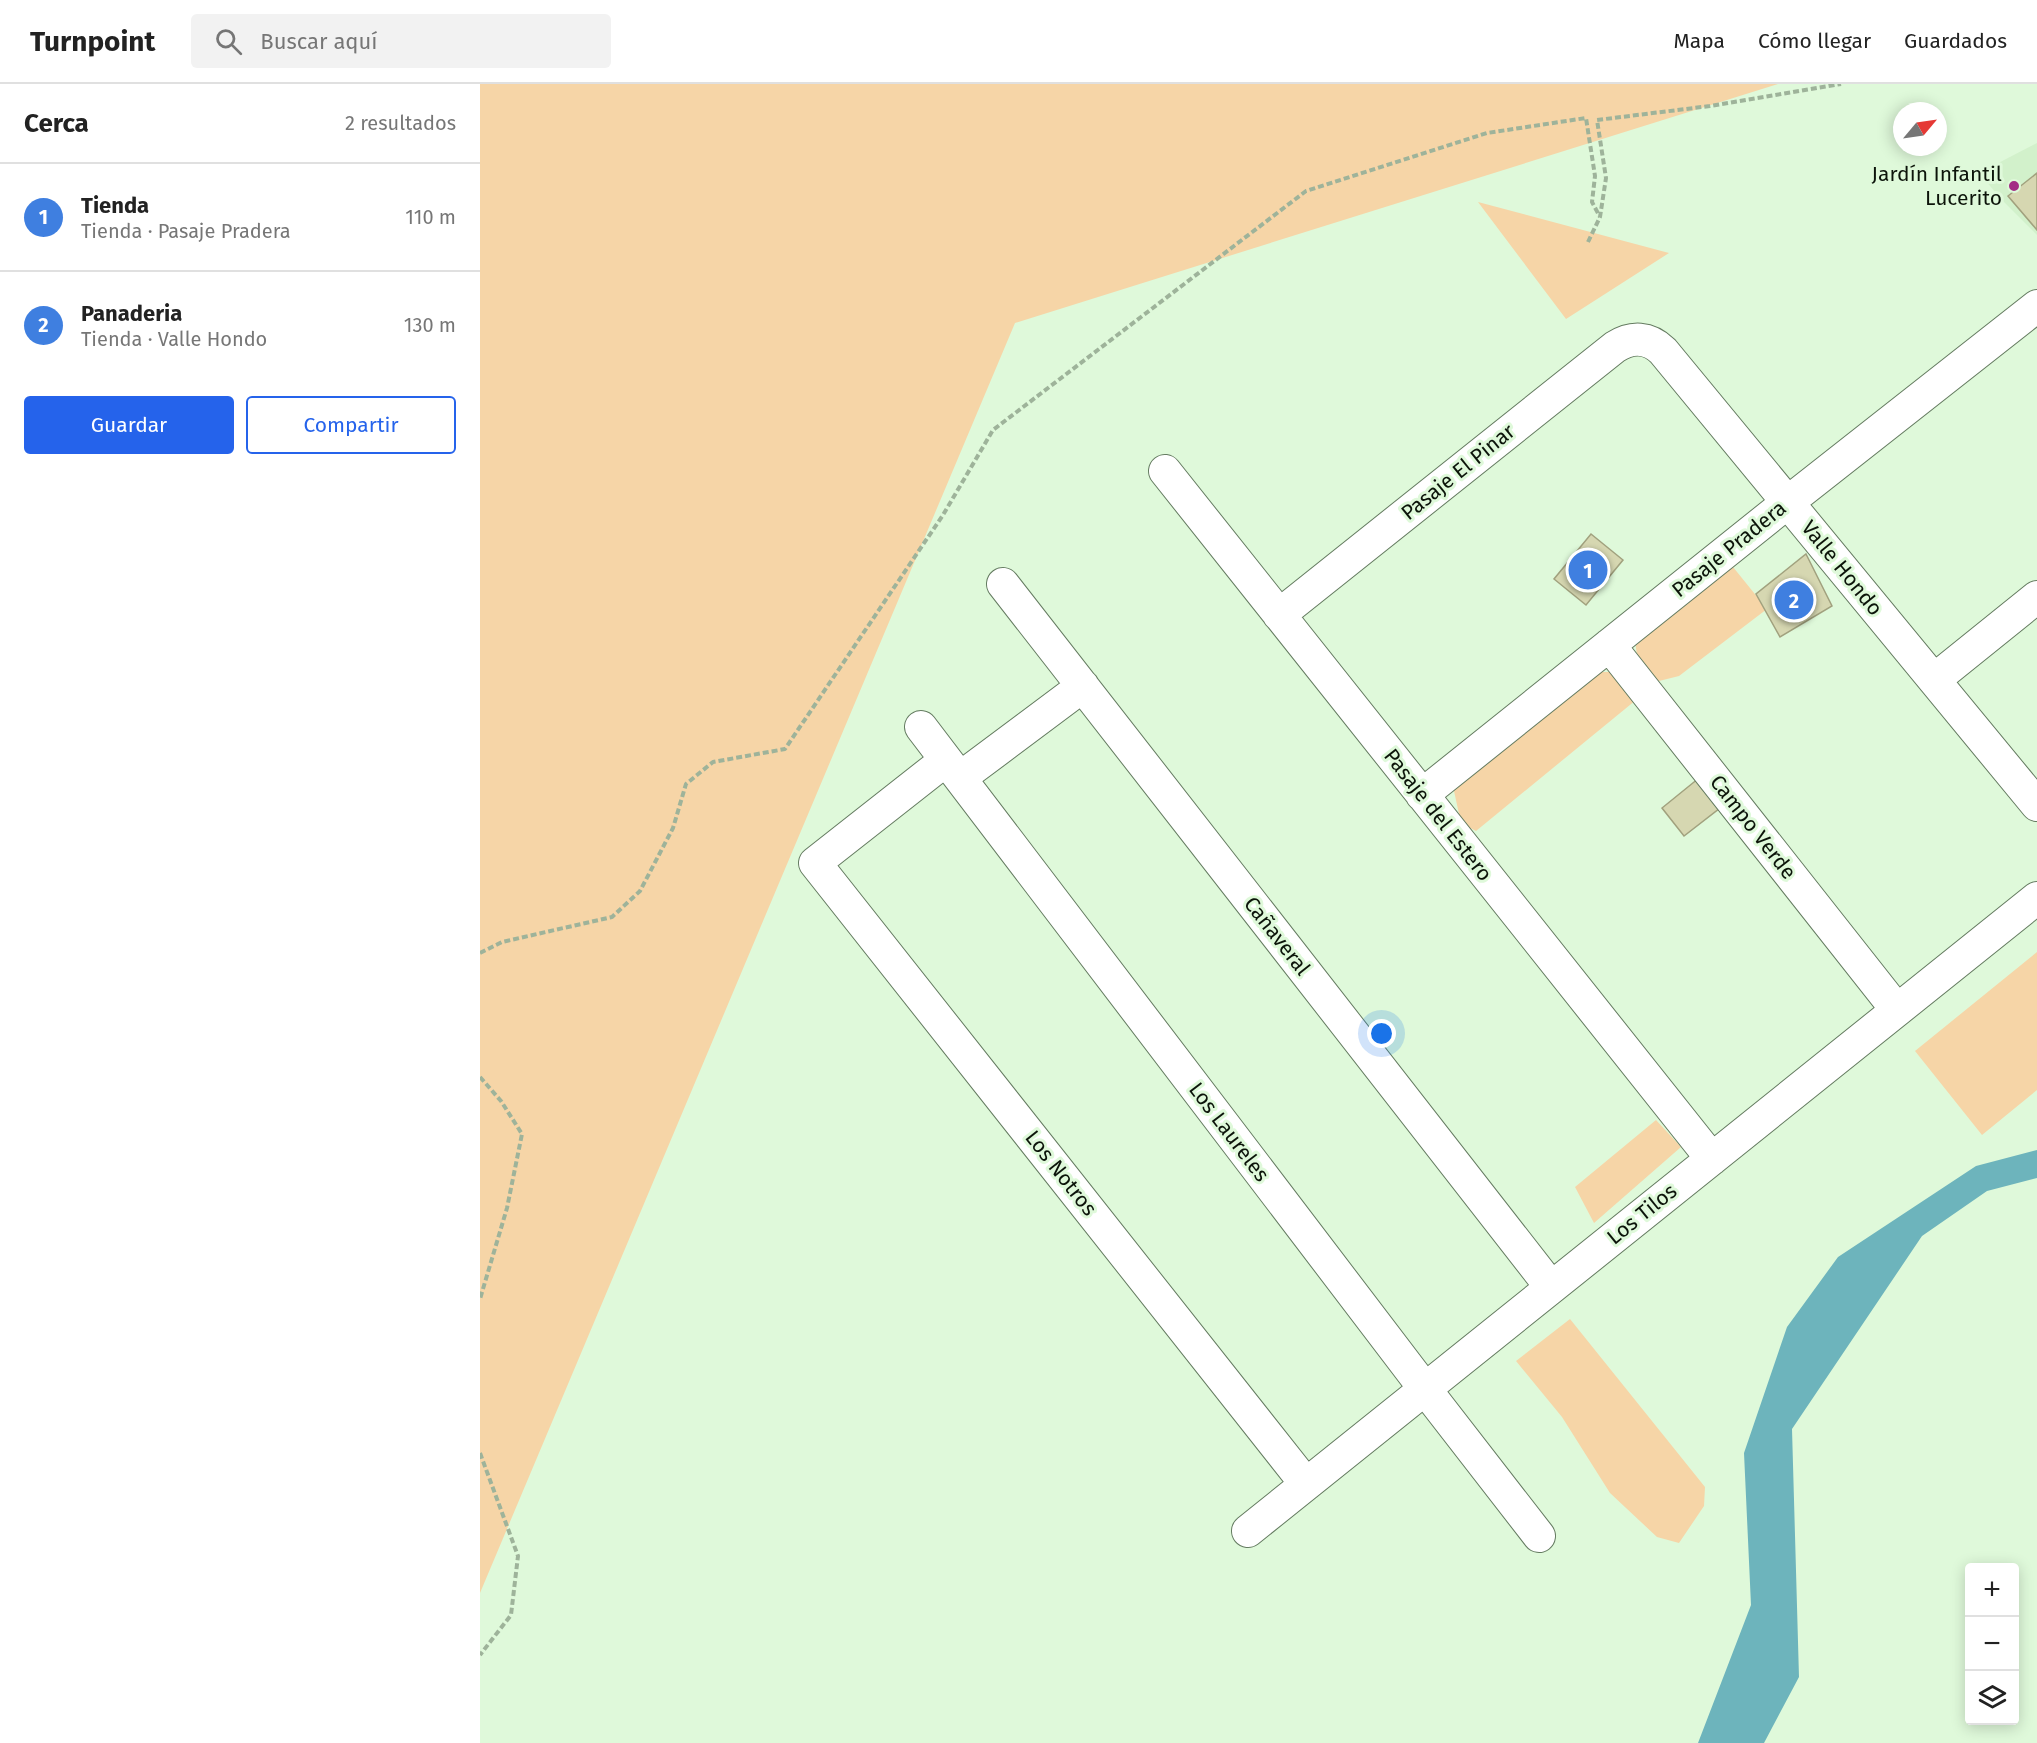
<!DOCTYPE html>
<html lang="es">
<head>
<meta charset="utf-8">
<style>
	:root { --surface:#fff; --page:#f2f2f2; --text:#222; --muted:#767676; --line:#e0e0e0; --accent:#2563eb }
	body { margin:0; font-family:"Fira Sans",sans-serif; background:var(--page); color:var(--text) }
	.controls { position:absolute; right:18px; bottom:18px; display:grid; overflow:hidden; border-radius:6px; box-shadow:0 3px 15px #0003 }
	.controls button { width:54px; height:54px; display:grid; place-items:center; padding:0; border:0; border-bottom:2px solid var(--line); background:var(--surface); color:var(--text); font:30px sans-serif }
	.compass { position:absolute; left:1413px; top:18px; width:54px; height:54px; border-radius:50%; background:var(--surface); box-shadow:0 3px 15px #0003; rotate:61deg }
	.you { position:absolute; left:902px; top:950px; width:21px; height:21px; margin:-15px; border:4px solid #fff; border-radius:50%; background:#1a73e8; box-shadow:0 0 0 9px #1a73e833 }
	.badge { display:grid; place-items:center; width:39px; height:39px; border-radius:50%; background:var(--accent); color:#fff; font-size:20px; font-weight:700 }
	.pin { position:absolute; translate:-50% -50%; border:3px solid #fff; box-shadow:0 2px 6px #0006 }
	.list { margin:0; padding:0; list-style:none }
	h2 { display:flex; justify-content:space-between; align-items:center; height:78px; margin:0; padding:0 24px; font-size:26px }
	h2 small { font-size:20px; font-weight:400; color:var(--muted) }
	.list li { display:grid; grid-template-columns:39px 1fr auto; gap:18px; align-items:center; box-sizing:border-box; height:108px; padding:0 24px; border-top:2px solid var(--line) }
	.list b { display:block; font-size:22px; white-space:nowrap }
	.list p { margin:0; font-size:20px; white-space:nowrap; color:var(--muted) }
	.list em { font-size:20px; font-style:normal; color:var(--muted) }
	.actions { display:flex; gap:12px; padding:18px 24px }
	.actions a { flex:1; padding:14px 0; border:2px solid var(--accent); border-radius:6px; text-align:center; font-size:21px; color:var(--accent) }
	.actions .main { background:var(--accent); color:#fff }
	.icon { flex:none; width:33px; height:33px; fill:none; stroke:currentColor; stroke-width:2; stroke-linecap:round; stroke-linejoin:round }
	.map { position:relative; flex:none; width:1557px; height:1659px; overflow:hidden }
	header { display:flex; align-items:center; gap:36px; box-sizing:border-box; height:84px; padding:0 30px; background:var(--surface); border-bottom:2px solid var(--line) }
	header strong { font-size:28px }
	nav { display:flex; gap:33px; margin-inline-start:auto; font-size:21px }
	.search { width:420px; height:54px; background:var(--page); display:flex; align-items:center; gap:15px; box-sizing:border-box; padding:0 21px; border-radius:6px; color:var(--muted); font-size:22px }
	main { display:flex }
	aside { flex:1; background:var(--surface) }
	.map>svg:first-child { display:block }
	.built { fill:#d2f1cb }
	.green { fill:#f6d5a7 }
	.water { fill:#6db4bc }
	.building { fill:#d6d7b1; stroke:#a1a17e; stroke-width:1.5 }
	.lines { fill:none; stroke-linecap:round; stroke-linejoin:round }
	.minor-casing { stroke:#647b60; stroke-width:34 }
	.path { stroke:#9eb39a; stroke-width:4; stroke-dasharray:6 3; stroke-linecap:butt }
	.minor { stroke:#fff; stroke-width:32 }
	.poi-dot { fill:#a32c85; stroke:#dff9da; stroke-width:2 }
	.labels { text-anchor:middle; stroke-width:6; stroke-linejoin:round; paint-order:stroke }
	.poi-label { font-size:21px; fill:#0c140a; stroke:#dff9da; text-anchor:end }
	.street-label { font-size:21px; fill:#0c140a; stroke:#dff9da }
</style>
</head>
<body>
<header>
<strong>Turnpoint</strong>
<div class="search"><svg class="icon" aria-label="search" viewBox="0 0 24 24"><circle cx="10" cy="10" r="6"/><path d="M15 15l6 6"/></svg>Buscar aquí</div>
<nav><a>Mapa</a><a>Cómo llegar</a><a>Guardados</a></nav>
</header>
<main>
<aside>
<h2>Cerca<small>2 resultados</small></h2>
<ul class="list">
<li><span class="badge" style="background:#3f7fe0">1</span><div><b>Tienda</b><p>Tienda · Pasaje Pradera</p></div><em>110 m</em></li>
<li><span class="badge" style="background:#3f7fe0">2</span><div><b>Panaderia</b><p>Tienda · Valle Hondo</p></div><em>130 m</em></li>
</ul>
<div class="actions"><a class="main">Guardar</a><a>Compartir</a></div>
</aside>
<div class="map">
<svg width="1557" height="1659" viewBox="0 0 1557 1659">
	<rect width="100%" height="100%" fill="#dff9da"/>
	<path class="built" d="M1557 59V151L1522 116 1499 89Z"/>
	<path class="green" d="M0 0H1298L535 239 0 1509Z
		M998 118 1189 169 1086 235Z
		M1253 483 1287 525 1199 592 1179 597 1159 588 1155 556 1177 531Z
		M1113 588H1134L1156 616 996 747 981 739 974 707 999 676Z
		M1557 868V1006L1502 1051 1435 967Z
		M1176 1036 1201 1063 1114 1139 1095 1103Z
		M1090 1235 1225 1403 1224 1422 1199 1459 1177 1453 1130 1409 1082 1333 1036 1277Z"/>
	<path class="water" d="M1557 1066V1094L1507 1107 1442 1152 1312 1345 1319 1593 1284 1659H1218L1271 1521 1264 1369 1307 1243 1358 1173 1496 1082Z"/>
	<path class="building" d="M1557 89V146L1528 112Z
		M1111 450 1143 476 1106 521 1074 495Z
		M1326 470 1352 522 1300 553 1276 510Z
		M1219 694 1240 724 1204 752 1182 724Z"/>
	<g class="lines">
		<defs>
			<path id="minor" d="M685 387 1232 1075
				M523 500 1071 1203
				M799 531 1135 263C1152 252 1169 253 1183 267L1557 721
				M1129 561 1417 926
				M1454 596 1557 513
				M441 643 945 1305 1059 1452
				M466 676 335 779 826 1400
				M480 694 603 602
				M942 711 1308 418 1557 222
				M768 1447 1557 814"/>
		</defs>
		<use href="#minor" class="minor-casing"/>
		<path class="path" d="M1108 158 1120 133 1126 94 1117 36 1230 22 1361 0
			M0 869 22 858 132 833 160 807 193 744 206 700 233 678 305 665 463 431 513 346 826 107 1007 49 1106 34 1115 92 1112 118 1120 133
			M0 993 21 1017 42 1050 27 1124 0 1215
			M0 1369 38 1472 31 1531 0 1571"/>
		<use href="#minor" class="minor"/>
	</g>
	<circle class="poi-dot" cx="1534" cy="102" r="6"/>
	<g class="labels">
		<g class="poi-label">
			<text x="1522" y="97">Jardín Infantil<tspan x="1522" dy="24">Lucerito</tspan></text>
		</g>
		<g class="street-label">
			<text transform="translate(978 388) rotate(-39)" y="7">Pasaje El Pinar</text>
			<text transform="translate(1249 465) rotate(-39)" y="7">Pasaje Pradera</text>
			<text transform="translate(1362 484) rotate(51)" y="7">Valle Hondo</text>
			<text transform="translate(958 731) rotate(52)" y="7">Pasaje del Estero</text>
			<text transform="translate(1273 743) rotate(52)" y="7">Campo Verde</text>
			<text transform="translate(797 852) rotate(52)" y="7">Cañaveral</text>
			<text transform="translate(749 1048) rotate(53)" y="7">Los Laureles</text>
			<text transform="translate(581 1089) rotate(52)" y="7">Los Notros</text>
			<text transform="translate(1162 1130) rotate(-39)" y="7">Los Tilos</text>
		</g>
	</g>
</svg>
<div class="controls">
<button>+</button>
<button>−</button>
<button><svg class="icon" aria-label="layers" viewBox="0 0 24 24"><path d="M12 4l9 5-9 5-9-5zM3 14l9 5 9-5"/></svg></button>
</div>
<svg class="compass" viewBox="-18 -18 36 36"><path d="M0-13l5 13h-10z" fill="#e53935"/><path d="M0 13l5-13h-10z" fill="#767676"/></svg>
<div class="you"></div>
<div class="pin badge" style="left:1108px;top:486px;background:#3f7fe0">1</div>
<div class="pin badge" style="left:1314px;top:516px;background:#3f7fe0">2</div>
</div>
</main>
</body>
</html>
